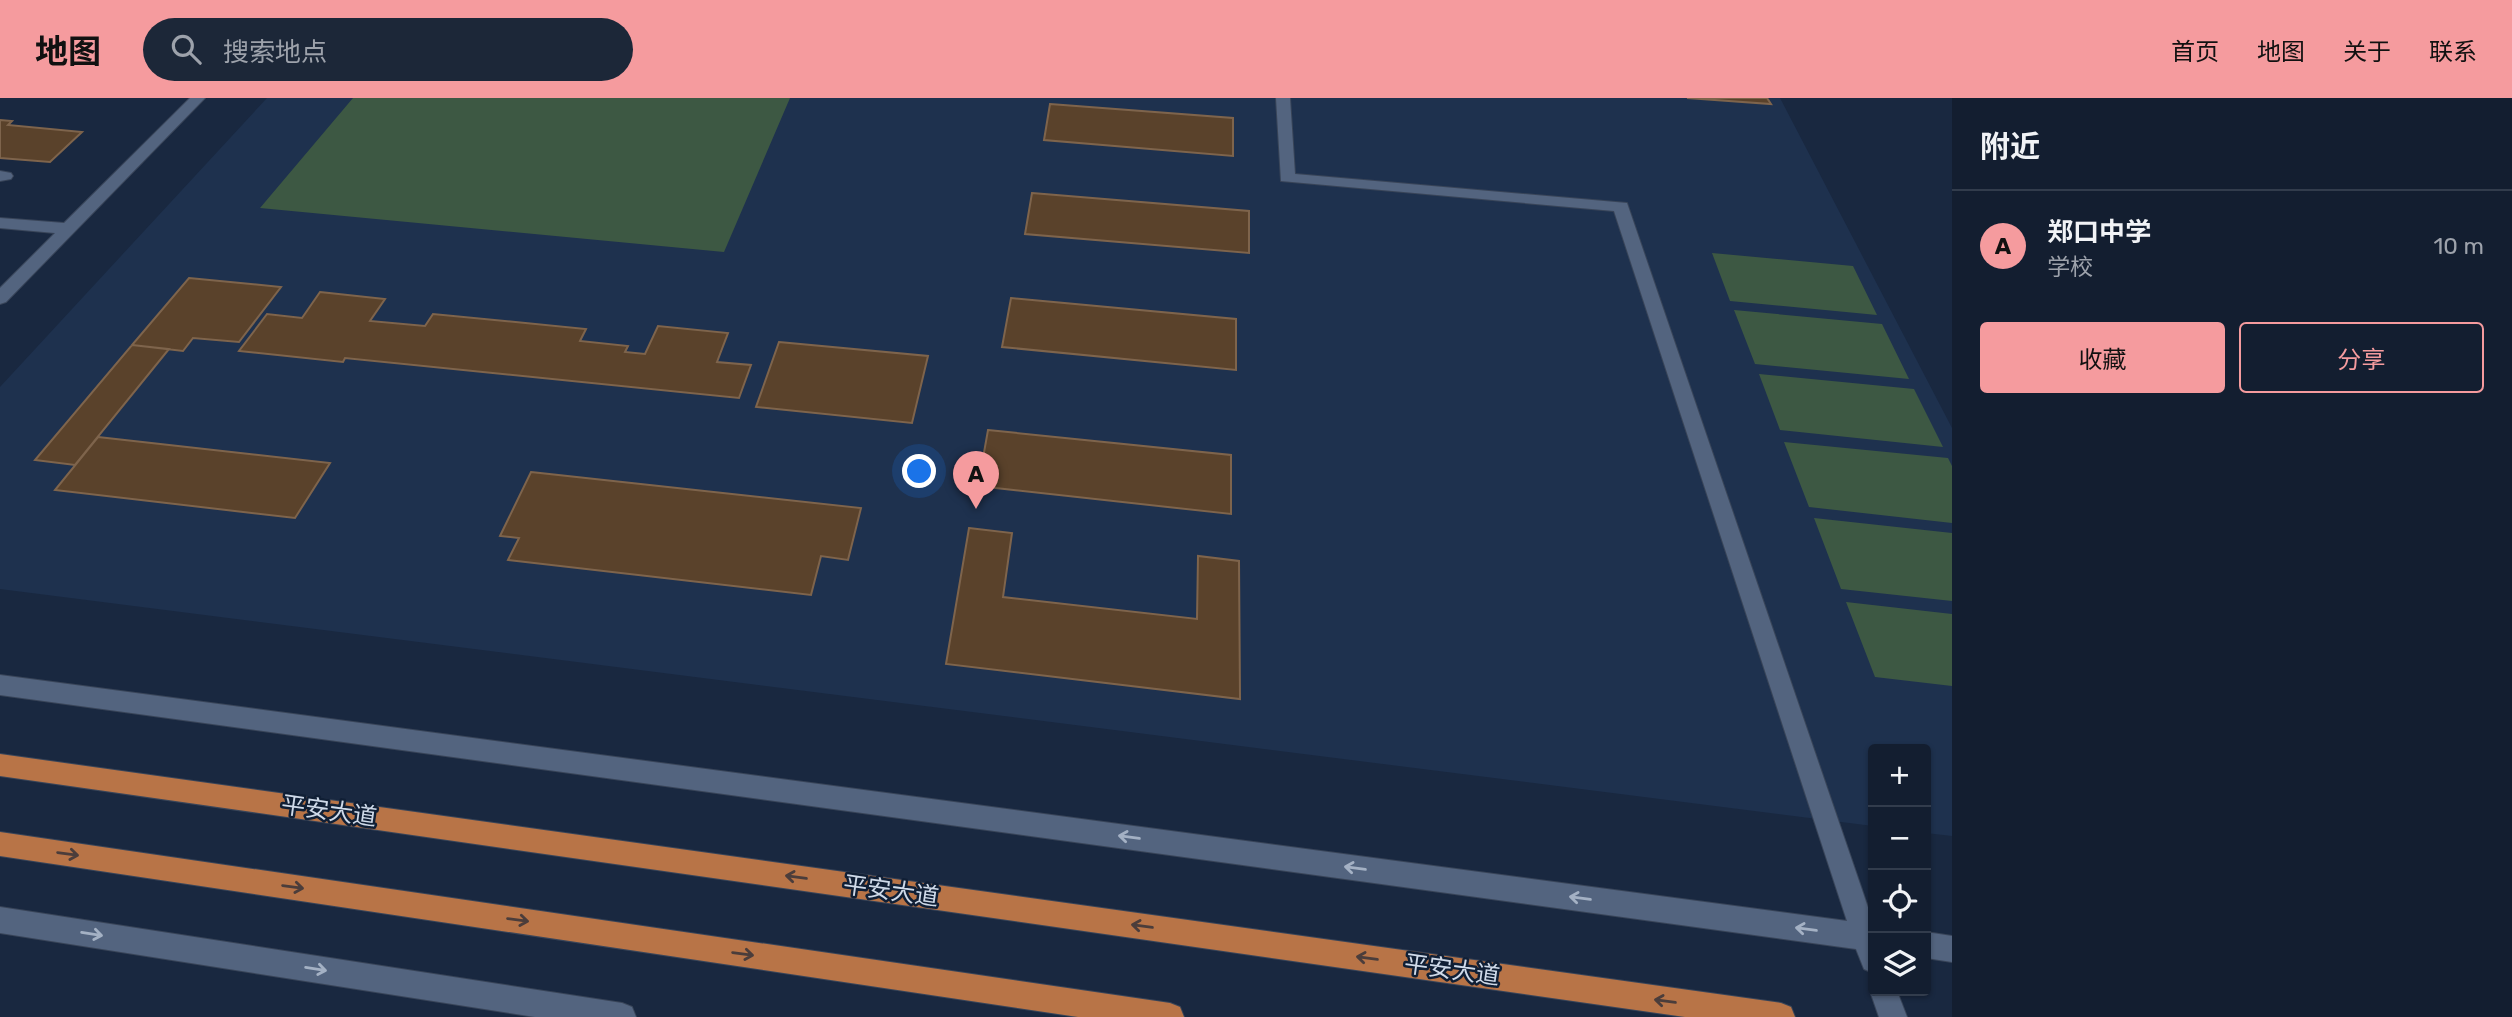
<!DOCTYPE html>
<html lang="zh">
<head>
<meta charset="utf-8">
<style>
	:root { --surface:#131e30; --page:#1c2738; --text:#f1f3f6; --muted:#9da2ab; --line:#323c4c; --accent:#f59b9e }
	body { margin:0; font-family:Rubik,"Noto Sans SC",sans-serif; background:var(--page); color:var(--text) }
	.controls { position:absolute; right:21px; bottom:21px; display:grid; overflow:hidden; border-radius:7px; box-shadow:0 2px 5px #0004 }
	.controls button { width:63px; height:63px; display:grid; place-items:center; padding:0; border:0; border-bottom:2px solid var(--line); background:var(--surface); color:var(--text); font:35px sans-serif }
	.you { position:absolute; left:920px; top:374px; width:24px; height:24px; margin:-18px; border:5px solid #fff; border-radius:50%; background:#1a73e8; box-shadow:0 0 0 10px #1a73e833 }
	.badge { display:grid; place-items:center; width:46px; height:46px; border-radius:50%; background:var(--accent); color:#111; font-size:23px; font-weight:700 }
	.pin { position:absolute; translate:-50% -58px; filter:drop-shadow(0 2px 4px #0008) }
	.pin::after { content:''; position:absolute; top:37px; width:24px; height:21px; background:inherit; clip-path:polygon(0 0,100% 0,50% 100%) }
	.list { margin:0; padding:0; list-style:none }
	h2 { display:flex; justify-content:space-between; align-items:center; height:91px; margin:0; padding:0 28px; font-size:30px }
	h2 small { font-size:23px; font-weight:400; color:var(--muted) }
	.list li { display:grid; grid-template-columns:46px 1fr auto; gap:21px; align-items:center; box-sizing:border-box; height:112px; padding:0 28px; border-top:2px solid var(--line) }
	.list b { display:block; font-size:26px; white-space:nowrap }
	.list p { margin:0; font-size:23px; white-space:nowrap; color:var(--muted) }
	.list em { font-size:23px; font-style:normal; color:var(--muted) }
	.actions { display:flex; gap:14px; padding:21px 28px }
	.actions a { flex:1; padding:16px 0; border:2px solid var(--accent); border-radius:7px; text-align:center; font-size:24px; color:var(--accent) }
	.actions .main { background:var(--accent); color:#111 }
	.icon { flex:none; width:38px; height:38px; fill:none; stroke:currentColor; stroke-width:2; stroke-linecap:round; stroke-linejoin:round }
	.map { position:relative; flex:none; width:1952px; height:919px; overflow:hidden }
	header { display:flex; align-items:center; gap:42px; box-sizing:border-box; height:98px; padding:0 35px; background:var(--accent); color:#111 }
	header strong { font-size:33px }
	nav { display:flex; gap:38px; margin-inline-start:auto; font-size:24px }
	.search { width:490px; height:63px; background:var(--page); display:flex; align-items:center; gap:18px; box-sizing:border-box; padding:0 24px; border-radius:38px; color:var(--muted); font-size:26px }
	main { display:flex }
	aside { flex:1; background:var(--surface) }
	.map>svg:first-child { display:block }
	.built { fill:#1e314e }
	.green { fill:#3d5843 }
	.building { fill:#5a422b; stroke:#7e644c; stroke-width:2 }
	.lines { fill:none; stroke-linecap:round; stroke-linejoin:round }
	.minor-casing { stroke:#394559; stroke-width:2 }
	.major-casing { stroke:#394559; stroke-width:2 }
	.minor { fill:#53647f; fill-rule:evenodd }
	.major { fill:#b87447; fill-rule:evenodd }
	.oneway { stroke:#a4b1c4 }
	.oneway2 { stroke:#4b3d3b }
	.labels { text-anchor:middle; stroke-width:5; stroke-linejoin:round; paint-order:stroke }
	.near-street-label { font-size:24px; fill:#cfdae9; stroke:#101f35 }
</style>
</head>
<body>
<header>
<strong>地图</strong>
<div class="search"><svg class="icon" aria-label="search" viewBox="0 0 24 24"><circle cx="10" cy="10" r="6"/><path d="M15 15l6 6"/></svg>搜索地点</div>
<nav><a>首页</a><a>地图</a><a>关于</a><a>联系</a></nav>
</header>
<main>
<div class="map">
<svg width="1952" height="919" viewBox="0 0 1952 919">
	<rect width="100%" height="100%" fill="#192840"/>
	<path class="built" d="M267 0H1780L1952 330V738L1926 735V651H1873V728L0 491V289Z"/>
	<path class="green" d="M353 0H790L724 154 260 110Z
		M1712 155 1853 168 1877 217 1730 203Z
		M1734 212 1882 226 1909 281 1755 266Z
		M1759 276 1914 291 1943 349 1780 332Z
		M1784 344 1948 360 1952 368V425L1809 409Z
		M1814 420 1952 435V503L1841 491Z
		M1846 504 1952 516V588L1875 579Z"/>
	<path class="building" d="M1687 0H1767L1771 6Z
		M1050 6 1233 20V58L1044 42Z
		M0 22 12 23 8 27 82 34 50 64 0 60Z
		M1032 95 1249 113V155L1025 136Z
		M189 180 281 189 239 244 193 240 183 253 132 247Z
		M320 194 385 201 370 223 425 228 433 216 586 231 580 243 628 248 625 254 645 256 658 228 728 235 717 264 751 267 739 300 345 260 343 264 239 253 267 216 302 220Z
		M1011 200 1236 221V272L1002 249Z
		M779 244 928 258 912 325 756 309Z
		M132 247 169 251 75 367 35 362Z
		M988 332 1231 357V416L978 388Z
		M98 339 330 365 295 420 55 392Z
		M531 374 861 410 848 462 821 458 811 497 508 462 519 440 500 438Z
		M969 430 1012 435 1003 499 1197 521 1198 458 1239 463 1240 601 946 566Z"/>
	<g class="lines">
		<defs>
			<path id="minor" d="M190 0H205L6 204 0 206V190L55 135 0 130V120L64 125Z
				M1276 0H1290L1295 76 1627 105 1873 824V875L1864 871 1856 851 0 597V577L1847 823 1614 113 1281 83Z
				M0 73 11 75 13 78 11 81 0 83Z
				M0 809 622 905 632 909 636 919H535L0 835Z
				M1926 834 1952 838V864L1926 860Z
				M1873 886V893H1897L1907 919H1879L1870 893Z"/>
			<path id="major" d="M0 656 1781 905 1791 909 1795 919H1685L0 678Z
				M0 734 1170 905 1180 909 1184 919H1078L0 758Z"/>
		</defs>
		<use href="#minor" class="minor-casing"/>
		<use href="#major" class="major-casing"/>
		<use href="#minor" class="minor"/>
		<use href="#major" class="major"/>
	</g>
	<defs><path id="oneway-shaft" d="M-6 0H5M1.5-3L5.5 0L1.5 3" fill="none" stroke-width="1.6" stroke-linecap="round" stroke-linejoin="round" transform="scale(1.75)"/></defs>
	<g class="oneway">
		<use href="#oneway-shaft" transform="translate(1129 739) rotate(-172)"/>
		<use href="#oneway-shaft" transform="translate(1355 770) rotate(-172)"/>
		<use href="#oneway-shaft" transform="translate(1580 800) rotate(-172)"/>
		<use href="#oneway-shaft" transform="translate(1806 831) rotate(-172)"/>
		<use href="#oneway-shaft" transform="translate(92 836) rotate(9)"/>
		<use href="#oneway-shaft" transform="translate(316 871) rotate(9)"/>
	</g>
	<g class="oneway2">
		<use href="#oneway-shaft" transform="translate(68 756) rotate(8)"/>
		<use href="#oneway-shaft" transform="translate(796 779) rotate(-172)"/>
		<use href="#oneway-shaft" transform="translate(293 789) rotate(8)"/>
		<use href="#oneway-shaft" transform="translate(518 822) rotate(8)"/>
		<use href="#oneway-shaft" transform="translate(1142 828) rotate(-172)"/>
		<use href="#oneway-shaft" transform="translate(743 856) rotate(8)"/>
		<use href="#oneway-shaft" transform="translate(1367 860) rotate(-172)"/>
		<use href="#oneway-shaft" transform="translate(1665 903) rotate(-172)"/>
	</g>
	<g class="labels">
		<g class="near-street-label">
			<text transform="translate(329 713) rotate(8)" y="8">平安大道</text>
			<text transform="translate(891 793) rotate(8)" y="8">平安大道</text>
			<text transform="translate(1452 872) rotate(8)" y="8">平安大道</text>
		</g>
	</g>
</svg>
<div class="controls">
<button>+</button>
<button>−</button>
<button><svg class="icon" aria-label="locate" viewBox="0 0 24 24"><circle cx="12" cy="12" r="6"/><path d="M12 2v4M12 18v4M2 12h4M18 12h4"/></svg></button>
<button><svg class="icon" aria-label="layers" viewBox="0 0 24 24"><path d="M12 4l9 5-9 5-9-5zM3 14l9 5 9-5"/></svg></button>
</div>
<div class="you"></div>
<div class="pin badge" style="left:976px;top:411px">A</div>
</div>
<aside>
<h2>附近<small></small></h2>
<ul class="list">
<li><span class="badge">A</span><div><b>郑口中学</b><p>学校</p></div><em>10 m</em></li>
</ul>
<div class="actions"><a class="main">收藏</a><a>分享</a></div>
</aside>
</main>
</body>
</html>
